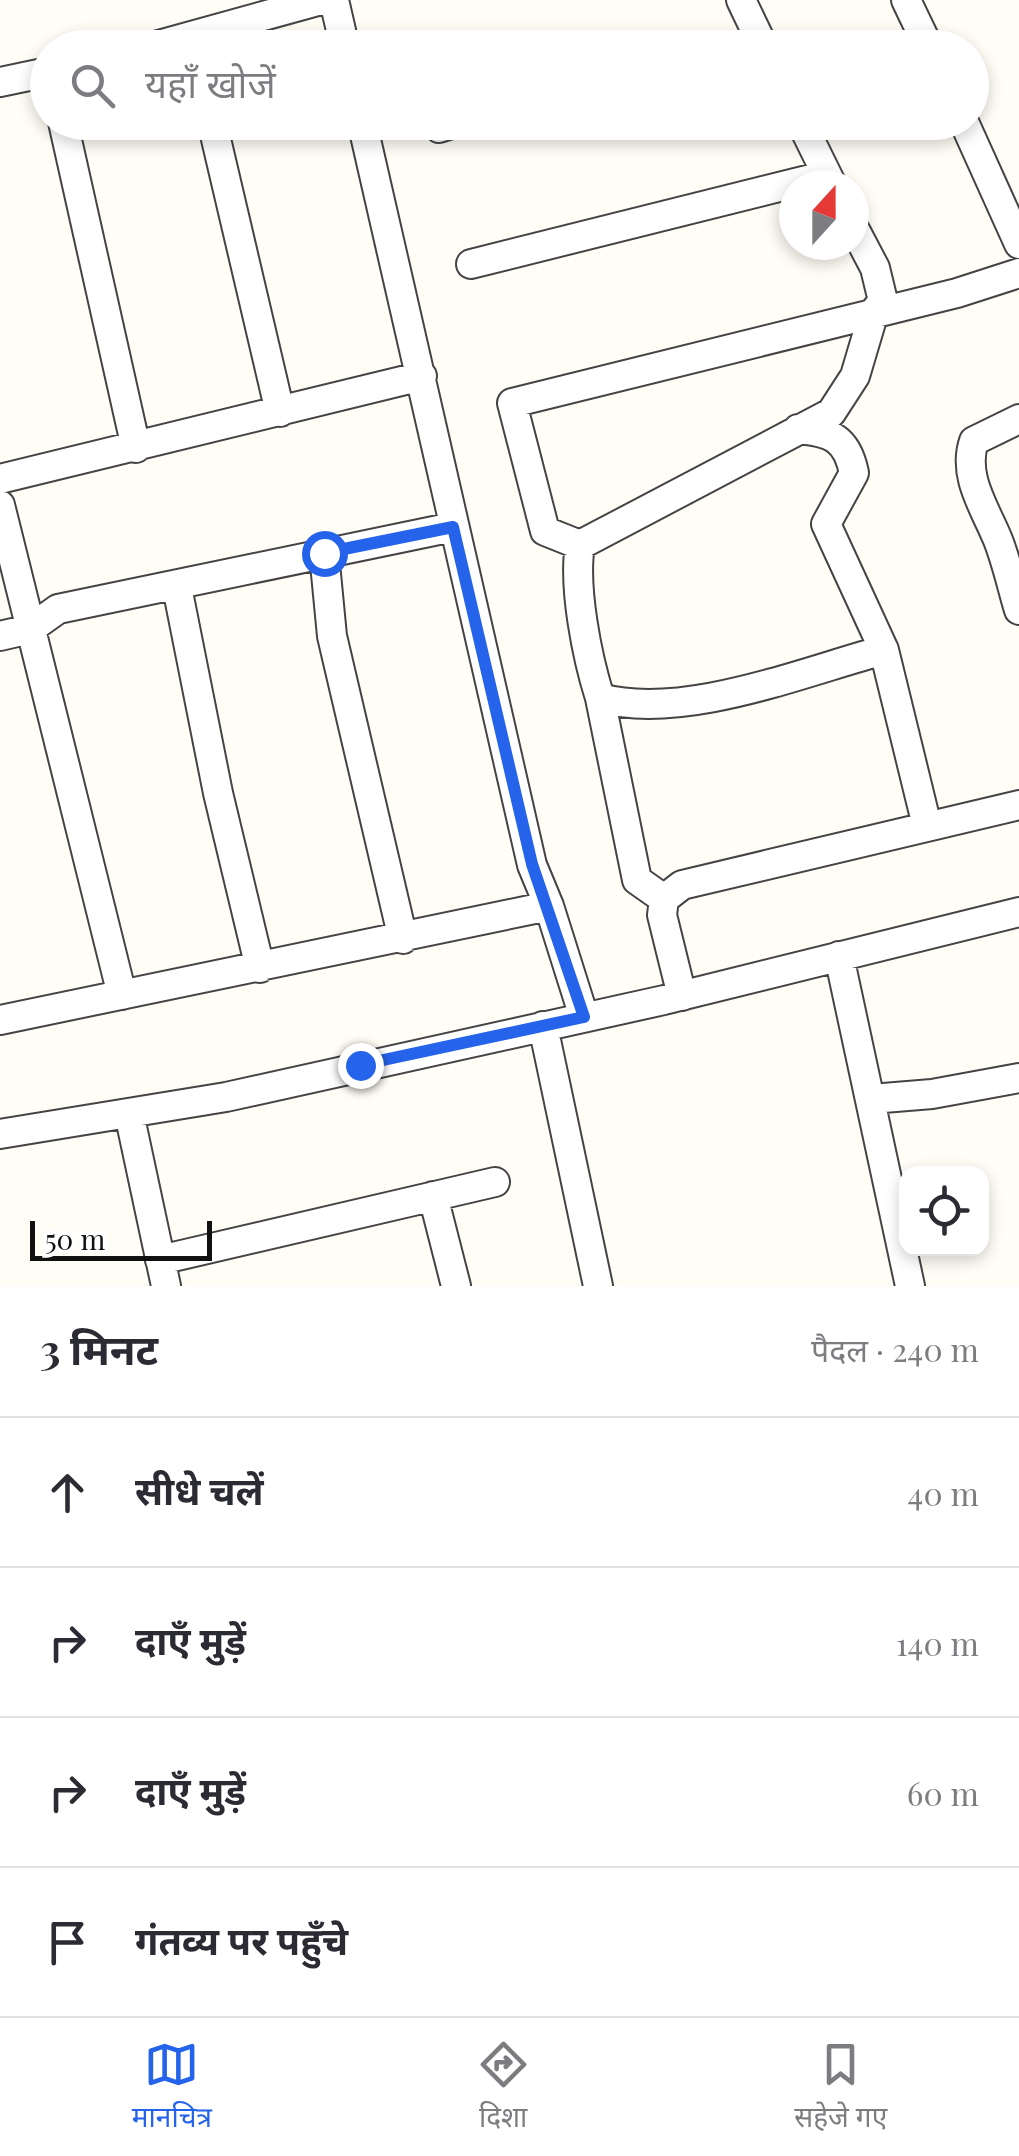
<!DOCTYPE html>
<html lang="hi">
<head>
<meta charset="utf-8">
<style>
	:root { --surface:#fff; --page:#f7f7f7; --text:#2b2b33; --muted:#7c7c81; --line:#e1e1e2; --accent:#2563eb }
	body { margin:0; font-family:"Playfair Display","Noto Sans Devanagari",serif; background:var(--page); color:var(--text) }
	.controls { position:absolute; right:30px; bottom:30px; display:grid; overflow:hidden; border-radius:20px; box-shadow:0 5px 15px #0003 }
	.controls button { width:90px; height:90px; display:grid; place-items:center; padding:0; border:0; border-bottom:2px solid var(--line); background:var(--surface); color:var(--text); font:50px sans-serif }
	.compass { position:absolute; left:779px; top:170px; width:90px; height:90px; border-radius:50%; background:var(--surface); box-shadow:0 5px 15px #0003; rotate:21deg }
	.scale { position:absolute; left:30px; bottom:25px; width:182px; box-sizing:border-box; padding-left:10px; border:5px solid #111; border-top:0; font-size:28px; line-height:35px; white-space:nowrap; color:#111; -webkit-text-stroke:8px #fff; paint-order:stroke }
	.stop { position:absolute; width:30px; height:30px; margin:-22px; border:8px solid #2563eb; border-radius:50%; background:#fff }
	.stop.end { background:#2563eb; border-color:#fff; box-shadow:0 2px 10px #0008 }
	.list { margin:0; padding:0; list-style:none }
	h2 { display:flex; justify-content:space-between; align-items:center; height:130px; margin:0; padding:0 40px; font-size:42px }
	h2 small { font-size:32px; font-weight:400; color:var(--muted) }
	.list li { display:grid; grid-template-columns:65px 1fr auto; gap:30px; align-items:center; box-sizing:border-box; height:150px; padding:0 40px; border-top:2px solid var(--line) }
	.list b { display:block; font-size:38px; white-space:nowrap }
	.list em { font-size:32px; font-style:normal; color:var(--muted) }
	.icon { flex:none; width:55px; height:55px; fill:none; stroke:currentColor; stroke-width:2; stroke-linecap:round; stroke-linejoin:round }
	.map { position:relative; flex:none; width:1019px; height:1286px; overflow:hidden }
	.search { position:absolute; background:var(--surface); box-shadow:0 5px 15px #0003; left:30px; right:30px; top:30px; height:110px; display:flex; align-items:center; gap:25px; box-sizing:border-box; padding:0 35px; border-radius:55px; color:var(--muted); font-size:38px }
	.sheet { height:730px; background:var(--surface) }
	nav { display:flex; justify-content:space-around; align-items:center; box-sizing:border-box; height:140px; border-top:2px solid var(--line); background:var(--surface); font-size:28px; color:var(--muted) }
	nav a { display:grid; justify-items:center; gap:5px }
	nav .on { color:var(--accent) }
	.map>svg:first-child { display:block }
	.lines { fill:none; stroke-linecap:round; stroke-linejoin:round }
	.minor-casing { stroke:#444; stroke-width:32 }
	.minor { stroke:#fff; stroke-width:28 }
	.route { stroke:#2563eb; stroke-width:12 }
</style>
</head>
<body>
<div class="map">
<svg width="1019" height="1286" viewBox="0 0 1019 1286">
	<rect width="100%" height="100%" fill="#fffdf5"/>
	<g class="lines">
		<defs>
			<path id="minor" d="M334 0 345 48
				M741 0 764 48
				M906 0 929 48
				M148 48 321 0
				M0 82 48 72
				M63 122 136 448
				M212 122 280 412
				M801 122 832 185
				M964 122 1019 244
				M439 128 458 122
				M854 228 875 268 883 301 874 312 855 376 831 413 580 545C573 587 587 657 600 698 683 721 802 672 884 650
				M471 264 827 175
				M1019 419 974 441C962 476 985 508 998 540 1007 563 1012 587 1019 610
				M798 429C831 432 847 438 854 473L826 524 884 650 927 826
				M0 479 422 376
				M0 505 122 995
				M580 545 545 531 512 403 957 293 1019 273
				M324 553 332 636 403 939
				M177 587 218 793 260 968
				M0 636 30 629 58 609 453 527
				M600 698 637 880 664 899
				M549 906 584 1017
				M839 956 910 1286
				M682 996 662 915 664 899 682 885 1019 805
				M0 1020 549 906 532 865 362 122
				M543 1026 598 1286
				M871 1099 932 1094 1019 1078
				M129 1113 166 1286
				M0 1134 226 1097 664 1000 1019 912
				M433 1196 456 1286
				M160 1260 495 1182"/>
		</defs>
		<use href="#minor" class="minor-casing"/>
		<use href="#minor" class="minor"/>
	</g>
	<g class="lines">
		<path class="route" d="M324 553 453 527 532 864 584 1017 360 1065"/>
	</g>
</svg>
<div class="controls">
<button><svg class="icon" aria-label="locate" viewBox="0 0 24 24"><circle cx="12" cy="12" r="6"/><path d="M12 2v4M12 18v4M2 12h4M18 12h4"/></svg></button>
</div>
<svg class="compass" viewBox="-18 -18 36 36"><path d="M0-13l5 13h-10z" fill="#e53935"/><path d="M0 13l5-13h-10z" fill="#7c7c81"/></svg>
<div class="scale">50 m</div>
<div class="stop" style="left:324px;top:553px"></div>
<div class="stop end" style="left:360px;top:1065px"></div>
<div class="search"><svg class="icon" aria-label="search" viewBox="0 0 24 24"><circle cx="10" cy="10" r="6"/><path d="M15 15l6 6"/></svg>यहाँ खोजें</div>
</div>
<section class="sheet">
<h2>3 मिनट<small>पैदल · 240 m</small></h2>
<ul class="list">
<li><svg class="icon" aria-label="ahead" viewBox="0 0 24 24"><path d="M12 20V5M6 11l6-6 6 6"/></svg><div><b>सीधे चलें</b></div><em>40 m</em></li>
<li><svg class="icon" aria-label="right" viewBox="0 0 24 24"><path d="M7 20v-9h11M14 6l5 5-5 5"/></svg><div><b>दाएँ मुड़ें</b></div><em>140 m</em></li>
<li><svg class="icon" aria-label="right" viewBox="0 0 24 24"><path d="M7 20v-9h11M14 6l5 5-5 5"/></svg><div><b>दाएँ मुड़ें</b></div><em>60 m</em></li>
<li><svg class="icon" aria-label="arrive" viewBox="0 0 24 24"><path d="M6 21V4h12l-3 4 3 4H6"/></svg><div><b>गंतव्य पर पहुँचे</b></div></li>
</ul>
</section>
<nav>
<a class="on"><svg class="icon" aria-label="map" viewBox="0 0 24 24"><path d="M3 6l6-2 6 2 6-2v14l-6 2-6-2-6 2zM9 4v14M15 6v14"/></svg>मानचित्र</a>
<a><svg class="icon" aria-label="directions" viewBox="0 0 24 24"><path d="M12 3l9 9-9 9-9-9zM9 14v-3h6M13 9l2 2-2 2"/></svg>दिशा</a>
<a><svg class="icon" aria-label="saved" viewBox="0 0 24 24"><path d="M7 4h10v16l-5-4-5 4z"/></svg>सहेजे गए</a>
</nav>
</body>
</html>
